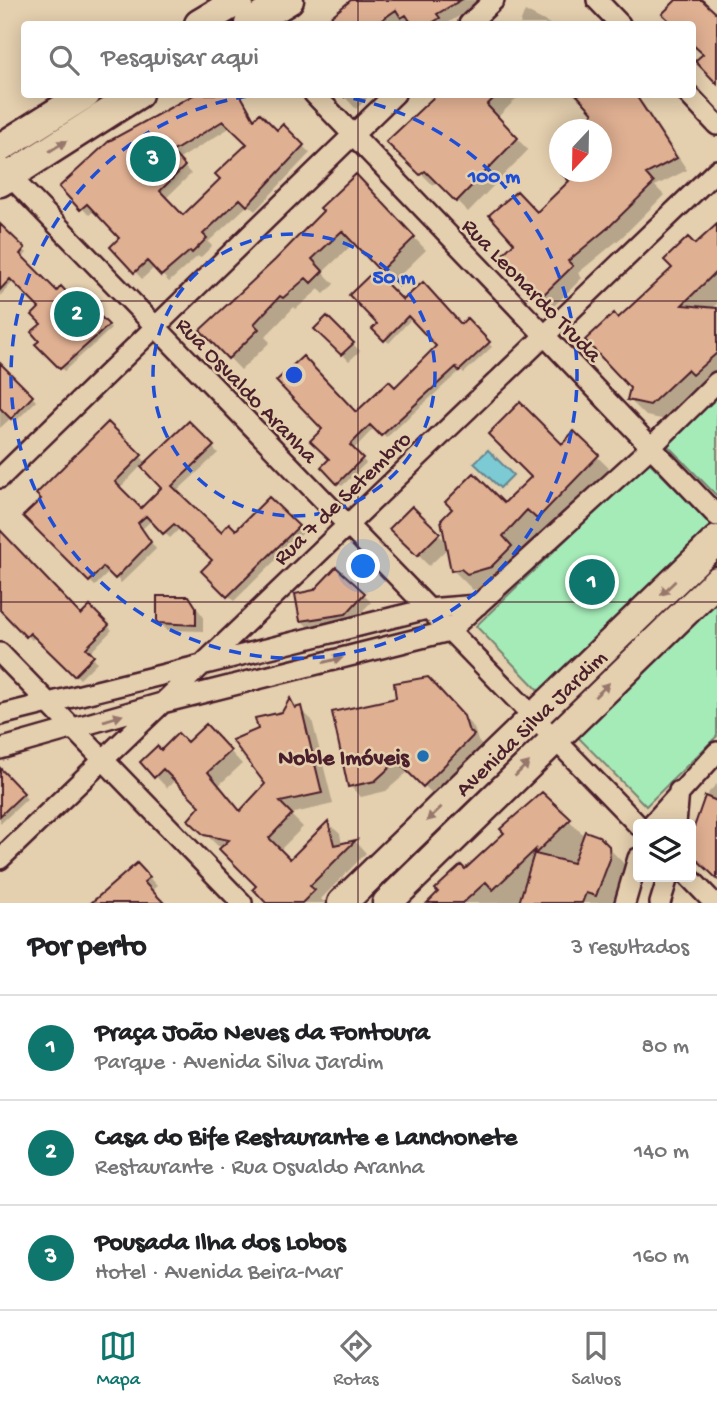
<!DOCTYPE html>
<html lang="pt">
<head>
<meta charset="utf-8">
<style>
	:root { --surface:#fff; --page:#f2f2f2; --text:#202124; --muted:#757577; --line:#e0e0e0; --accent:#0f766e }
	body { margin:0; font-family:"Gochi Hand",sans-serif; background:var(--page); color:var(--text) }
	.controls { position:absolute; right:21px; bottom:21px; display:grid; overflow:hidden; border-radius:7px; box-shadow:0 4px 18px #0003 }
	.controls button { width:63px; height:63px; display:grid; place-items:center; padding:0; border:0; border-bottom:2px solid var(--line); background:var(--surface); color:var(--text); font:35px sans-serif }
	.compass { position:absolute; left:549px; top:119px; width:63px; height:63px; border-radius:50%; background:var(--surface); box-shadow:0 4px 18px #0003; rotate:202deg }
	.you { position:absolute; left:364px; top:567px; width:24px; height:24px; margin:-18px; border:5px solid #fff; border-radius:50%; background:#1a73e8; box-shadow:0 0 0 10px #1a73e833 }
	.badge { display:grid; place-items:center; width:46px; height:46px; border-radius:50%; background:var(--accent); color:#fff; font-size:23px; font-weight:700 }
	.pin { position:absolute; translate:-50% -50%; border:4px solid #fff; box-shadow:0 2px 7px #0006 }
	.list { margin:0; padding:0; list-style:none }
	h2 { display:flex; justify-content:space-between; align-items:center; height:91px; margin:0; padding:0 28px; font-size:30px }
	h2 small { font-size:23px; font-weight:400; color:var(--muted) }
	.list li { display:grid; grid-template-columns:46px 1fr auto; gap:21px; align-items:center; box-sizing:border-box; height:105px; padding:0 28px; border-top:2px solid var(--line) }
	.list b { display:block; font-size:26px; white-space:nowrap }
	.list p { margin:0; font-size:23px; white-space:nowrap; color:var(--muted) }
	.list em { font-size:23px; font-style:normal; color:var(--muted) }
	.icon { flex:none; width:38px; height:38px; fill:none; stroke:currentColor; stroke-width:2; stroke-linecap:round; stroke-linejoin:round }
	.map { position:relative; flex:none; width:717px; height:903px; overflow:hidden }
	.search { position:absolute; background:var(--surface); box-shadow:0 4px 18px #0003; left:21px; right:21px; top:21px; height:77px; display:flex; align-items:center; gap:18px; box-sizing:border-box; padding:0 24px; border-radius:7px; color:var(--muted); font-size:26px }
	.sheet { height:406px; background:var(--surface) }
	nav { display:flex; justify-content:space-around; align-items:center; box-sizing:border-box; height:98px; border-top:2px solid var(--line); background:var(--surface); font-size:19px; color:var(--muted) }
	nav a { display:grid; justify-items:center; gap:4px }
	nav .on { color:var(--accent) }
	.map>svg:first-child { display:block }
	.green { fill:#a5ebb8; stroke:#788572; stroke-width:2 }
	.water { fill:#7bcbd4; stroke:#678690; stroke-width:2 }
	.shadow { fill:#0003; fill-rule:evenodd }
	.building { fill:#e0b092; stroke:#4a1f2b; stroke-width:2; fill-rule:evenodd }
	.lines { fill:none; stroke-linecap:round; stroke-linejoin:round }
	.street-casing { stroke:#4a1f2b; stroke-width:24 }
	.secondary-casing { stroke:#4a1f2b; stroke-width:33 }
	.street { stroke:#e4cfae; stroke-width:19 }
	.secondary { stroke:#e4cfae; stroke-width:28 }
	.oneway { fill:#97776c }
	.grid { fill:none; stroke:#4a1f2b; stroke-width:2; stroke-opacity:0.55 }
	.ring { fill:none; stroke:#1d4ed8; stroke-width:3.5; stroke-dasharray:12 9 }
	.poi-dot { fill:#1f6fb2; stroke:#e4cfae; stroke-width:2.5 }
	.labels { text-anchor:middle; stroke-width:5; stroke-linejoin:round; paint-order:stroke }
	.street-label { font-size:23px; fill:#4a1f2b; stroke:#e4cfae }
	.poi-label { font-size:23px; font-weight:bold; fill:#4a1f2b; stroke:#e4cfae; text-anchor:end }
	.centre { fill:#1d4ed8; stroke:#e4cfae; stroke-width:3.5 }
	.ring-label { font-size:21px; text-anchor:middle; font-weight:bold; fill:#1d4ed8; stroke:#e4cfae; stroke-width:5; stroke-linejoin:round; paint-order:stroke }
</style>
</head>
<body>
<div class="map">
<svg width="717" height="903" viewBox="0 0 717 903">
	<rect width="100%" height="100%" fill="#e4cfae"/>
	<filter id="ink" filterUnits="userSpaceOnUse"><feTurbulence type="fractalNoise" baseFrequency=".0143" numOctaves="2"/><feDisplacementMap in="SourceGraphic" scale="14" xChannelSelector="R" yChannelSelector="G"/><feConvolveMatrix kernelMatrix="1 2 1 2 8 2 1 2 1" color-interpolation-filters="sRGB"/></filter>
	<g filter="url(#ink)">
		<path class="green" d="M717 392V496L665 443Z
			M648 461 716 530 544 696 476 626Z
			M717 592V736L646 806 573 732Z"/>
		<path class="water" d="M488 450 513 475 500 488 474 463Z"/>
		<path class="shadow" d="M354 0H476L479 4 446 24H324Z
			M525 11 550 24H551H520Z
			M198 94H241L256 120 277 133 283 127 310 153 255 211 248 205 208 242 212 246 200 258 198 256 169 282 155 267 142 279 112 247 121 238 95 210 89 215 82 208ZM231 127 249 144 223 179 183 217 165 199 191 174 178 160Z
			M342 94H371L356 109Z
			M439 94H521L497 118 528 150 468 212 437 181 433 185 389 142Z
			M573 94H634L644 105 687 170 655 186 664 195 622 237 578 273 582 278 553 307 503 257 537 214 571 181 562 172H602V130L595 114Z
			M560 150V169L551 159Z
			M356 177 426 250 393 282 355 242 323 272 334 284 324 294 319 289 296 309 294 307 265 337 270 342 241 370 202 330 277 261Z
			M0 226 27 253 21 259 57 293 74 302 79 297 111 329 64 371 38 344 41 341 43 324 42 308 14 281 0 296Z
			M717 226V304L711 310H717V384L667 420 646 416 629 399 632 387 618 320Z
			M403 303 461 326 467 320 492 347 464 373 461 370 386 438 375 427 353 450 366 463 342 486 323 467 332 459 356 414 395 389 438 346 412 318 389 343 374 329Z
			M327 319 360 351 349 361 317 329Z
			M0 364 36 401 16 421 12 417 0 428Z
			M189 423 218 453 176 492 221 534 236 532 269 499 303 533 234 601 204 571 215 560 180 528 170 538 152 520 142 529 156 549 121 583 110 571 95 586 25 516 108 424 147 463ZM142 465 164 488 141 511 119 489Z
			M574 434 617 476 483 588 473 590 453 570 448 548 429 566 392 529 412 508 447 543 504 505Z
			M0 532 81 618 90 609 112 630 89 654 97 662 80 679 36 636 32 640 0 608Z
			M336 569 371 602 354 620 309 628 302 621Z
			M188 597 203 616V631L167 630 159 622Z
			M438 690 474 728 478 741 483 747 435 796 409 771 386 791 361 797 350 786Z
			M291 701 312 720 333 804 290 814 303 827 279 851 290 862 328 823 340 834 342 845 356 842 366 853 321 899 325 903H269L259 886 224 847 218 846 191 820 203 806 176 779 167 788 142 762 186 744 218 738 242 764 219 785 241 812 268 784 261 730 284 714Z
			M0 771 27 799 0 824Z
			M717 784V878L691 852V841L709 792Z
			M542 794 585 836 598 837 631 871 624 903H430L506 833Z
			M137 865 157 886 151 891 162 903H94L92 900Z"/>
		<path class="building" d="M351 0H461L437 14 440 18 430 24H412L406 15 401 18 396 10 376 24H322Z
			M676 0H702L717 14V84L695 61 703 54 692 44V24H673L662 14Z
			M195 94H240L254 119 260 113 277 130 283 124 304 145 247 206 240 199 203 234 207 238 192 253 190 251 161 276 147 261 134 273 110 247 119 238 87 204 80 210 59 187 109 141ZM223 121 247 144 215 174 220 179 183 215 160 191 185 166 172 152Z
			M437 94H498L487 105 518 138 456 202 425 171 420 175 386 142Z
			M576 94H635L677 158 646 174 654 183 610 226 568 261 573 266 541 297 500 257 514 243 489 215 517 191 537 212 569 181 560 172H601V130H577L593 113Z
			M356 174 415 237 380 271 342 231 312 259 323 271 311 283 306 278 283 298 280 296 254 324 259 329 228 359 200 330 275 260 323 211 320 208Z
			M0 224 25 248 20 254 57 291 61 286 74 300 79 295 109 325 60 369 35 344 39 341 31 332 41 324 32 315 39 308 10 279 0 290Z
			M717 224V271L682 305 717 308V353L692 375 687 370 650 405 627 400 630 388 585 340 614 313 618 318 672 268 664 260 688 237 695 244Z
			M374 271 403 300 423 282 461 324 467 318 490 342 459 371 456 367 381 436 370 425 350 445 363 458 337 484 321 467 329 459 310 441 322 429 276 381 303 356 356 412 389 381 395 387 436 346 408 316 384 341 372 329 377 324 349 295Z
			M327 316 354 343 341 355 314 329Z
			M0 363 33 396 11 419 0 408Z
			M520 402 562 444 574 431 599 455 537 519 527 510 503 536 512 546 491 567 467 574 461 569 451 571 441 520 452 509 445 502 474 473 504 503 531 477 488 434Z
			M189 421 214 446 172 486 221 532 229 523 236 530 269 497 299 526 227 597 201 571 212 560 174 524 163 534 146 516 138 523 151 542 115 579 103 567 89 582 23 516 41 499 36 494 108 422 142 455 115 482 141 508 161 488 141 467Z
			M412 506 440 533 417 556 389 529Z
			M0 530 81 615 90 606 109 625 86 648 94 656 74 676 30 633 26 637 0 610Z
			M336 567 365 593 346 614 300 621 295 594 314 590Z
			M157 596H189L196 607V625L157 623Z
			M428 677 464 716 468 729 474 735 423 787 397 761 375 781 348 787 332 712 396 698 394 683Z
			M290 698 295 708 301 706 322 793 280 802 292 814 269 838 290 859 328 821 334 845 356 840 310 886 315 890 302 903H266L253 889 256 886 219 849 229 840 204 835 188 820 200 806 163 769 154 778 140 762 157 746 161 750 178 733 187 742 206 724 231 751 208 772 240 811 265 784 232 740 258 729 255 718 282 712Z
			M0 768 24 793 0 816Z
			M542 792 571 819 535 854 573 863 585 831 599 836 609 846 610 859 596 896 586 893 582 903H519L535 850 493 890 486 882 463 903H427L438 892 435 889 461 865 465 869 504 833 500 829Z
			M705 796 717 801V879L691 854V836Z
			M137 863 150 877 144 882 164 903H91Z"/>
		<g class="lines">
			<defs>
				<path id="street" d="M597 0 620 24
					M469 24 494 0
					M314 94 717 516
					M688 94 717 125
					M1 167 638 825
					M0 478 395 94
					M0 653 242 903
					M0 715 427 609 478 605
					M0 749 162 703 449 631 651 447 717 382
					M652 824 717 752
					M676 824 679 791
					M0 859 717 170
					M689 877 714 903
					M625 903 638 858
					M660 903 668 877"/>
				<path id="secondary" d="M199 24 239 0
					M249 24 289 0
					M0 148 86 94
					M0 182 138 94
					M342 903 717 540
					M387 903 717 581"/>
			</defs>
			<use href="#street" class="street-casing"/>
			<use href="#secondary" class="secondary-casing"/>
			<use href="#street" class="street"/>
			<use href="#secondary" class="secondary"/>
		</g>
		<defs><path id="oneway-solid" d="M-6-.8H1V-3.2L6.5 0L1 3.2V.8H-6Z" transform="scale(1.75)"/></defs>
		<g class="oneway">
			<use href="#oneway-solid" transform="translate(58 146) rotate(-32)"/>
			<use href="#oneway-solid" transform="translate(668 588) rotate(136)"/>
			<use href="#oneway-solid" transform="translate(333 660) rotate(-14)"/>
			<use href="#oneway-solid" transform="translate(602 690) rotate(-44)"/>
			<use href="#oneway-solid" transform="translate(113 718) rotate(-17)"/>
			<use href="#oneway-solid" transform="translate(522 769) rotate(-45)"/>
			<use href="#oneway-solid" transform="translate(434 814) rotate(136)"/>
		</g>
	</g>
	<path class="grid" d="M358 0V24M358 94V903M0 301H717M0 602H717"/>
	<g class="ring">
		<circle cx="294" cy="375" r="141"/>
		<path d="M333 95A283 283 0 1 1 255 95"/>
	</g>
	<circle class="poi-dot" cx="423" cy="756" r="7"/>
	<g class="labels">
		<g class="street-label">
			<text transform="translate(533 289) rotate(46)" y="8">Rua Leonardo Truda</text>
			<text transform="translate(248 389) rotate(46)" y="8">Rua Osvaldo Aranha</text>
			<text transform="translate(341 497) rotate(-44)" y="8">Rua 7 de Setembro</text>
			<text transform="translate(530 722) rotate(-44)" y="8">Avenida Silva Jardim</text>
		</g>
		<g class="poi-label">
			<text x="409" y="764">Noble Imóveis</text>
		</g>
	</g>
	<circle cx="294" cy="375" r="10" class="centre"/>
	<g class="ring-label">
		<text x="494" y="182">100 m</text>
		<text x="394" y="283">50 m</text>
	</g>
</svg>
<div class="controls">
<button><svg class="icon" aria-label="layers" viewBox="0 0 24 24"><path d="M12 4l9 5-9 5-9-5zM3 14l9 5 9-5"/></svg></button>
</div>
<svg class="compass" viewBox="-18 -18 36 36"><path d="M0-13l5 13h-10z" fill="#e53935"/><path d="M0 13l5-13h-10z" fill="#757577"/></svg>
<div class="you"></div>
<div class="pin badge" style="left:592px;top:582px">1</div>
<div class="pin badge" style="left:77px;top:314px">2</div>
<div class="pin badge" style="left:153px;top:159px">3</div>
<div class="search"><svg class="icon" aria-label="search" viewBox="0 0 24 24"><circle cx="10" cy="10" r="6"/><path d="M15 15l6 6"/></svg>Pesquisar aqui</div>
</div>
<section class="sheet">
<h2>Por perto<small>3 resultados</small></h2>
<ul class="list">
<li><span class="badge">1</span><div><b>Praça João Neves da Fontoura</b><p>Parque · Avenida Silva Jardim</p></div><em>80 m</em></li>
<li><span class="badge">2</span><div><b>Casa do Bife Restaurante e Lanchonete</b><p>Restaurante · Rua Osvaldo Aranha</p></div><em>140 m</em></li>
<li><span class="badge">3</span><div><b>Pousada Ilha dos Lobos</b><p>Hotel · Avenida Beira-Mar</p></div><em>160 m</em></li>
</ul>
</section>
<nav>
<a class="on"><svg class="icon" aria-label="map" viewBox="0 0 24 24"><path d="M3 6l6-2 6 2 6-2v14l-6 2-6-2-6 2zM9 4v14M15 6v14"/></svg>Mapa</a>
<a><svg class="icon" aria-label="directions" viewBox="0 0 24 24"><path d="M12 3l9 9-9 9-9-9zM9 14v-3h6M13 9l2 2-2 2"/></svg>Rotas</a>
<a><svg class="icon" aria-label="saved" viewBox="0 0 24 24"><path d="M7 4h10v16l-5-4-5 4z"/></svg>Salvos</a>
</nav>
</body>
</html>
